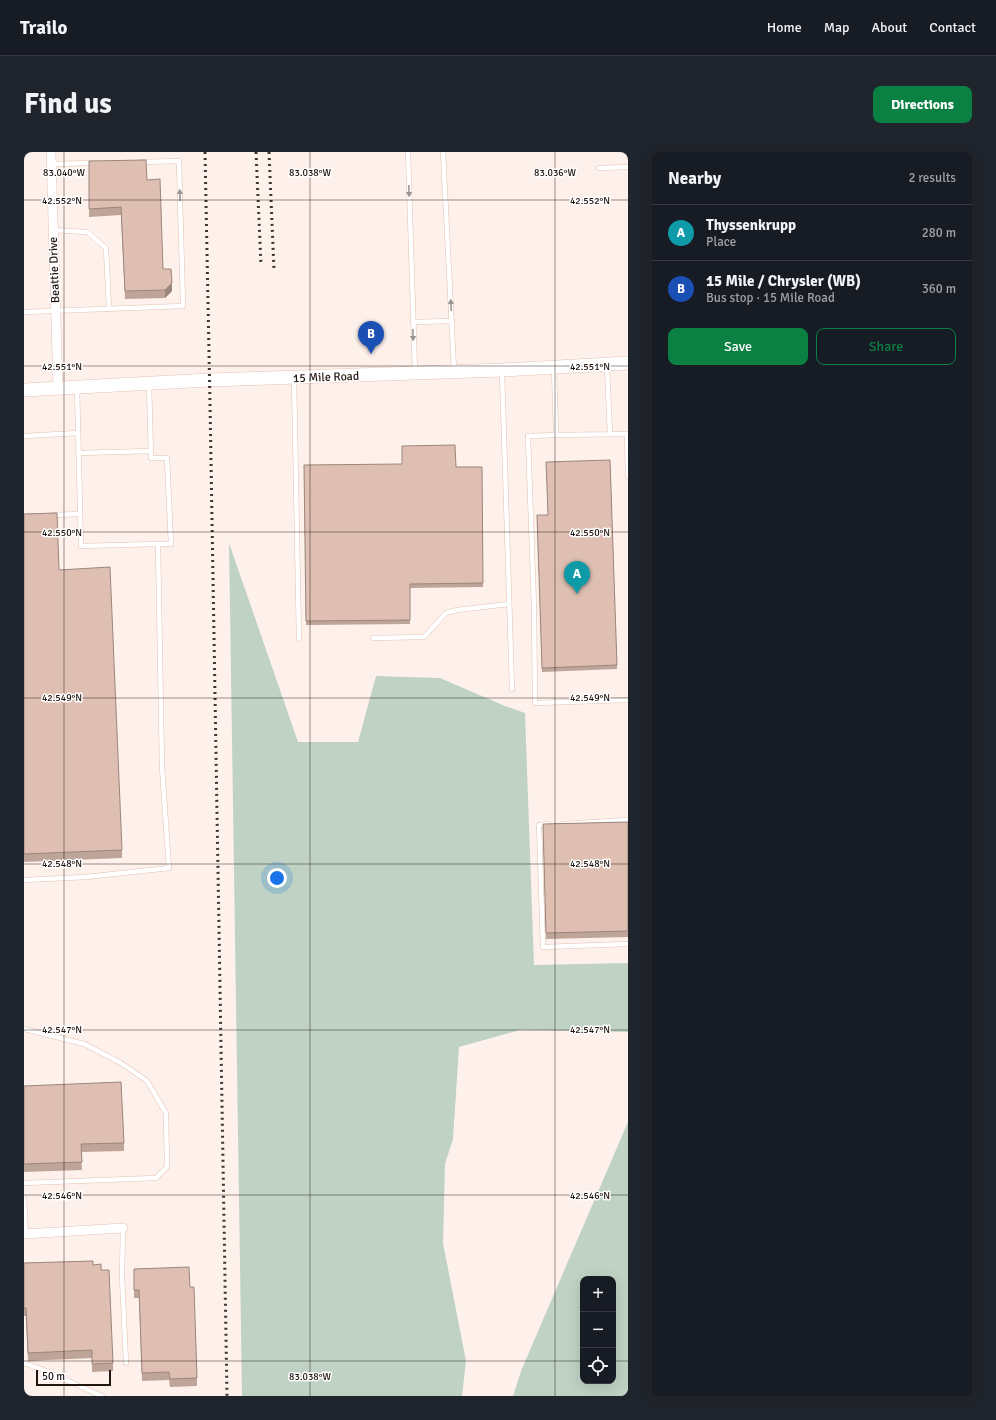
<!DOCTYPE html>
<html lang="en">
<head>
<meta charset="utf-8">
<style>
	:root { --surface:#171b24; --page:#20242c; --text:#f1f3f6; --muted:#9ea1a6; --line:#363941; --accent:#0b8043 }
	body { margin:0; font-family:Signika,sans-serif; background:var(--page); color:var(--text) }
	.controls { position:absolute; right:12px; bottom:12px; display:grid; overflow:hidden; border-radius:8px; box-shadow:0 4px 16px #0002 }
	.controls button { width:36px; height:36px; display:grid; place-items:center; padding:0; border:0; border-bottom:1px solid var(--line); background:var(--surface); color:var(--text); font:20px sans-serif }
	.scale { position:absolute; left:12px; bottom:10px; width:75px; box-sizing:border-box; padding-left:4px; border:2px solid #211510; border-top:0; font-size:11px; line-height:14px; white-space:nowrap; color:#211510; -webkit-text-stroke:3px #fff; paint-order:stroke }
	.you { position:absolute; left:253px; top:726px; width:14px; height:14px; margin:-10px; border:3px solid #fff; border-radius:50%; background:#1a73e8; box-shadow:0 0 0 6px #1a73e833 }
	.badge { display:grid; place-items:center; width:26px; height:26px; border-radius:50%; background:var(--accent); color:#fff; font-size:13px; font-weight:700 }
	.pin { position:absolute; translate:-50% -33px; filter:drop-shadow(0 1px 2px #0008) }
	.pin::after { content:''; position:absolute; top:21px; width:14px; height:12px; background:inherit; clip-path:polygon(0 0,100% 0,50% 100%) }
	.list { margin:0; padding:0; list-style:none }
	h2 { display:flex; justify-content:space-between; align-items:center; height:52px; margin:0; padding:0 16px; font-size:17px }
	h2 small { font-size:13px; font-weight:400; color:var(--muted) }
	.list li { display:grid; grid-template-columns:26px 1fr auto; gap:12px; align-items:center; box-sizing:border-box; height:56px; padding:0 16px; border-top:1px solid var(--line) }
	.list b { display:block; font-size:15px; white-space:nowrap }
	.list p { margin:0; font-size:13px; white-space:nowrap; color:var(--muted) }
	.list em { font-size:13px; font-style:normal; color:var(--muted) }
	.actions { display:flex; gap:8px; padding:12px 16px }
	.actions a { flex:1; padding:9px 0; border:1px solid var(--accent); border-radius:8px; text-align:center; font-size:14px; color:var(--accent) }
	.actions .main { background:var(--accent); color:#fff }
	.icon { flex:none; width:22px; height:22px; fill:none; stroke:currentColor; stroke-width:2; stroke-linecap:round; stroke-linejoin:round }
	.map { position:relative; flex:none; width:604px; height:1244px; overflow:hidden; border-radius:8px }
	header { display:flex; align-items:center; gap:24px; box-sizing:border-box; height:56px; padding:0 20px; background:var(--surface); border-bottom:1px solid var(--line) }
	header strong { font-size:19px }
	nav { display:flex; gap:22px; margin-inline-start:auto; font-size:14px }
	.intro { display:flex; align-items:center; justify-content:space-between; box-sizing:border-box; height:96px; padding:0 24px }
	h1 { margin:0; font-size:28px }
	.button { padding:10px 18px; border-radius:8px; background:var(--accent); color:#fff; font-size:14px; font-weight:700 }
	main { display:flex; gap:24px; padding:0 24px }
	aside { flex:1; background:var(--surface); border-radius:8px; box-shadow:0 4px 16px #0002 }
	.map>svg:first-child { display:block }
	.green { fill:#bfd2c4; fill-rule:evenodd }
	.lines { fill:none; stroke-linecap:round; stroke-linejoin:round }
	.lane-casing { stroke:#e3c2b4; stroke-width:5.5 }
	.street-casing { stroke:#e3c2b4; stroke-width:10 }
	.secondary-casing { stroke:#e3c2b4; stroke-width:14 }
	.lane { stroke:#fff; stroke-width:4.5 }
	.street { stroke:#fff; stroke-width:9 }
	.secondary { stroke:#fff; stroke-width:13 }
	.rail { stroke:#413530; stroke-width:3; stroke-dasharray:2 4; stroke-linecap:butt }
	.wall { fill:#bfa499 }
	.shaded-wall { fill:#9b867d }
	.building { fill:#debfb2; stroke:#9b867d }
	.oneway { fill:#9b9693 }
	.ticks { fill:none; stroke:#211510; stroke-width:1; stroke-opacity:0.45 }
	.labels { text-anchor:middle; stroke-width:3; stroke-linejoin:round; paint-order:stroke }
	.street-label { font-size:12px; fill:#211510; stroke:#fff }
	.ticks-label { font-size:10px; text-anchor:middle; fill:#211510; stroke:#fff; stroke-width:3; stroke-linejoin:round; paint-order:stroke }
</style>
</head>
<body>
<header>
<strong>Trailo</strong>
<nav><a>Home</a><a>Map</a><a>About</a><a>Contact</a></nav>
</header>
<div class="intro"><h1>Find us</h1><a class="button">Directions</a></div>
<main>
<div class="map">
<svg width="604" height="1244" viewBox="0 0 604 1244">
	<rect width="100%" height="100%" fill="#fef1eb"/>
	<path class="green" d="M205 391 274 590H334L352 524 416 526 481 554 501 561 510 813 604 811V880L496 878 435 895 429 987 421 1012 419 1091 442 1209 438 1244H218Z
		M604 970V1244H489L497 1219ZM559 1127H589V1229H559Z"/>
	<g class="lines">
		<defs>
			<path id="lane" d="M384 0 391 220
				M419 0 430 218
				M27 12 69 11
				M575 16 604 15
				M29 78 63 80 82 96 85 157
				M0 160 159 154 155 9 116 10
				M389 170 428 169
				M583 214 586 282
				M530 215 532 283 504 284 510 455 511 551 604 548
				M478 220 488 537
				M270 226 275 487
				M125 232 127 306H143L147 392H134
				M532 283 603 282 604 324
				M0 284 54 281
				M54 301 127 299
				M28 363 56 362
				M349 486 400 485 422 461 433 458 485 452
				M524 672 515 673 519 795 604 792
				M540 672 604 668
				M0 728 62 725 145 716 138 615 134 392 57 394 53 235
				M0 877 60 892 97 911 123 929 142 961 143 1015 132 1026 0 1031
				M0 1046 2 1082
				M99 1076 98 1124 102 1211
				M0 1211 17 1217 78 1244"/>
			<path id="street" d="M27 0 34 236
				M0 1082 99 1076"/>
			<path id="secondary" d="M0 238 185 228 478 218 604 211"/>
		</defs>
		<use href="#lane" class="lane-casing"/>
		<use href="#street" class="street-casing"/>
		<use href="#secondary" class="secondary-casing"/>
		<use href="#lane" class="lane"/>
		<use href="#street" class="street"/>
		<use href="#secondary" class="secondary"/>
		<path class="rail" d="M181 0 186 251 203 1244
			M232 0 237 113
			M245 0 250 118"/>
	</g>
	<path class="wall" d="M65 9 123 28 139 117 148 139 141 146 101 147 97 63 65 65Z
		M586 308 593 517 518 520 513 363H524Z
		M280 313 432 315H458L459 435 386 436V472L282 473Z
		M0 362 35 418 98 698V706L0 710Z
		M604 670V785L522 787 519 672Z
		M0 934 100 991V999L57 1000 58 1018 0 1020Z
		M0 1111 69 1113 77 1118 89 1211V1219L68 1220V1206L4 1209 2 1164H0Z
		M110 1125 166 1135 173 1226V1234L146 1235 145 1228 118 1229 115 1146H110Z"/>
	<path class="shaded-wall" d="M148 131V139L141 146V138Z"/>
	<path class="building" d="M122 8 123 28 136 27 139 117H147L148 131 141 138 101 139 97 55 65 57V9Z
		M431 293 432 315H458L459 431 386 432V468L282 469 280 313 378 312V294Z
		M586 308 593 513 518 516 513 363H524L522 310Z
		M33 361 35 418 86 415 98 698 0 702V362Z
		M604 670V779L522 781 519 672Z
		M97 930 100 991 57 992 58 1010 0 1012V934Z
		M69 1109V1113L77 1112V1118H85L89 1211 68 1212V1198L4 1201 2 1156H0V1111Z
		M165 1115 166 1135H170L173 1226 146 1227 145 1220 118 1221 115 1138H110V1117Z"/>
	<defs><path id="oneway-solid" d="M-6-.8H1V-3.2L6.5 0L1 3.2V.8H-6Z"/></defs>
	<g class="oneway">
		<use href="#oneway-solid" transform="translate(385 39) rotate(88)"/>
		<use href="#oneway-solid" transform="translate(156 43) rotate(-92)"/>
		<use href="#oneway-solid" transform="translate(427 153) rotate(-93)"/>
		<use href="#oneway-solid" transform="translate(389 183) rotate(88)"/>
	</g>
	<path class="ticks" d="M40 0V1244M286 0V1244M531 0V1244M0 48H604M0 214H604M0 380H604M0 546H604M0 712H604M0 878H604M0 1043H604M0 1209H559M589 1209H604"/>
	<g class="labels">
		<g class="street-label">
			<text transform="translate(30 118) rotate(-92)" y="4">Beattie Drive</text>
			<text transform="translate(302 225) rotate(-2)" y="4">15 Mile Road</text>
		</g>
	</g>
	<g class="ticks-label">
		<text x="40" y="24">83.040°W</text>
		<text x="286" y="24">83.038°W</text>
		<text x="531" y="24">83.036°W</text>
		<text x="38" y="52">42.552°N</text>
		<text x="566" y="52">42.552°N</text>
		<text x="38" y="218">42.551°N</text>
		<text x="566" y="218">42.551°N</text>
		<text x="38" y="384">42.550°N</text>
		<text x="566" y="384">42.550°N</text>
		<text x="38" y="549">42.549°N</text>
		<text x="566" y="549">42.549°N</text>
		<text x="38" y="715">42.548°N</text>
		<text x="566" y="715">42.548°N</text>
		<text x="38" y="881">42.547°N</text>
		<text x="566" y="881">42.547°N</text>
		<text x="38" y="1047">42.546°N</text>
		<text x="566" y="1047">42.546°N</text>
		<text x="286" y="1228">83.038°W</text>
	</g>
</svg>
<div class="controls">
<button>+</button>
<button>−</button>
<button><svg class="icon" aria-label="locate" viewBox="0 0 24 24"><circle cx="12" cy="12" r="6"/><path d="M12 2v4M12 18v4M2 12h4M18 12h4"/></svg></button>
</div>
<div class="scale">50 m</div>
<div class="you"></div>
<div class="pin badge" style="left:553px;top:442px;background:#0f9aa8">A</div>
<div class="pin badge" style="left:347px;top:202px;background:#1a4fb4">B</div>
</div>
<aside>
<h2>Nearby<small>2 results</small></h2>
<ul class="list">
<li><span class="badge" style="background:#0f9aa8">A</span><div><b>Thyssenkrupp</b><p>Place</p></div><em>280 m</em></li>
<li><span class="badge" style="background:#1a4fb4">B</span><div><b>15 Mile / Chrysler (WB)</b><p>Bus stop · 15 Mile Road</p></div><em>360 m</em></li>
</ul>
<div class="actions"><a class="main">Save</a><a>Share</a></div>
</aside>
</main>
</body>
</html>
